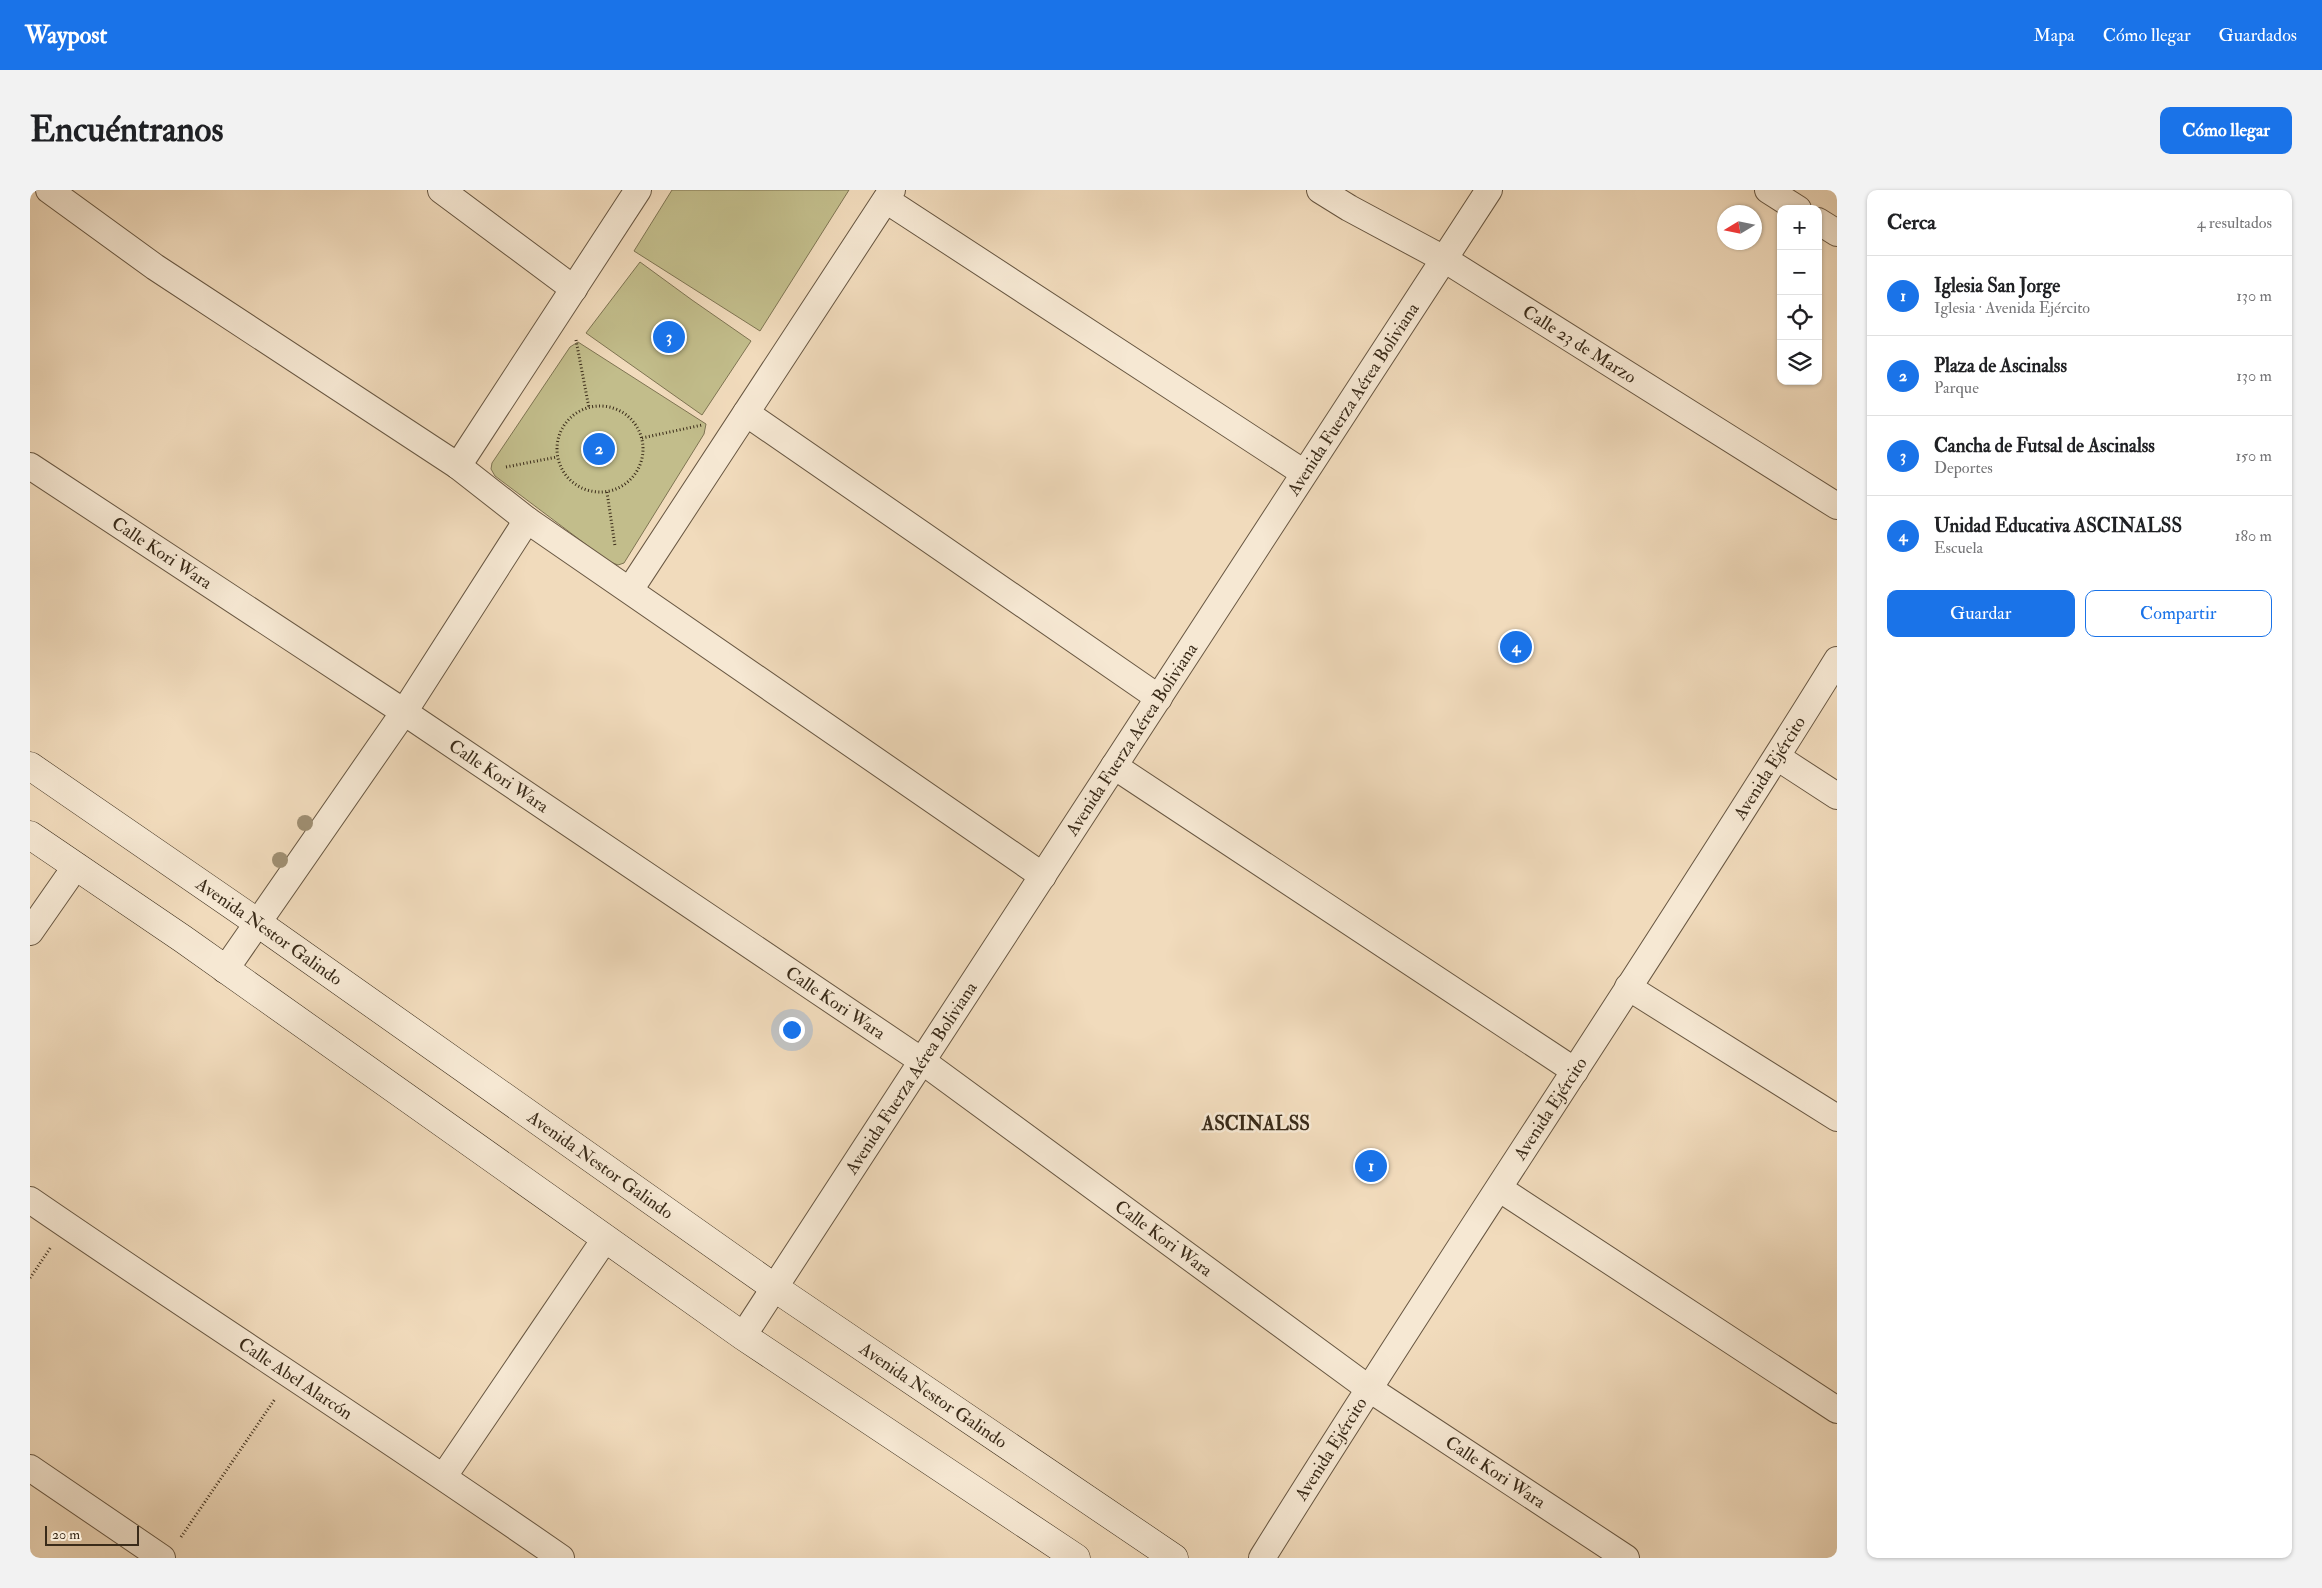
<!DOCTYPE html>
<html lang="es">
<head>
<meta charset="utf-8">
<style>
	:root { --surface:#fff; --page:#f2f2f2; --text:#202124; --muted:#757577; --line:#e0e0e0; --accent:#1a73e8 }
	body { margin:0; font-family:"IM FELL Double Pica",serif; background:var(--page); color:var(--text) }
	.controls { position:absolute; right:15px; top:15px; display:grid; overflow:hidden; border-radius:10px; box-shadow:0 1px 4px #0004 }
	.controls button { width:45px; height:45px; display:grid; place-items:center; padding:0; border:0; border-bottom:1px solid var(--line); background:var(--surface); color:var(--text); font:25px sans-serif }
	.compass { position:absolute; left:1687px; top:15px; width:45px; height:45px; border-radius:50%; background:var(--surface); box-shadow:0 1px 4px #0004; rotate:260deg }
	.scale { position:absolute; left:15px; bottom:12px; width:94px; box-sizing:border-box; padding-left:5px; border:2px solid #3a2b19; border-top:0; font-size:14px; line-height:18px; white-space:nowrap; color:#3a2b19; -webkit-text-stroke:4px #f6e8d3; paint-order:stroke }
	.you { position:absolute; left:761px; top:839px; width:18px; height:18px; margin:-12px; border:4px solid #fff; border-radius:50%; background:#1a73e8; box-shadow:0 0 0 8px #1a73e833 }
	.badge { display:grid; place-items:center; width:32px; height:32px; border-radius:50%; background:var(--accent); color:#fff; font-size:16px; font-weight:700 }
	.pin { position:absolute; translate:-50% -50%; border:2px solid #fff; box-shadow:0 1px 5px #0006 }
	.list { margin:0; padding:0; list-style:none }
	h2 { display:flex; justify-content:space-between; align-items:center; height:65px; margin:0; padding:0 20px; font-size:21px }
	h2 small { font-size:16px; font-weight:400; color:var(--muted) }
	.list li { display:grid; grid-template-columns:32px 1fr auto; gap:15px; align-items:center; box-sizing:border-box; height:80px; padding:0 20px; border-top:1px solid var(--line) }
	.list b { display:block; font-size:19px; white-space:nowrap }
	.list p { margin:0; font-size:16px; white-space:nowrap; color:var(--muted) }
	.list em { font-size:16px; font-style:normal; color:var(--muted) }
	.actions { display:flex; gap:10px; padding:15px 20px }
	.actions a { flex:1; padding:11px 0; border:1px solid var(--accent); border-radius:10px; text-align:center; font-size:18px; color:var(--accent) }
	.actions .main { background:var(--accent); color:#fff }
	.icon { flex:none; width:28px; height:28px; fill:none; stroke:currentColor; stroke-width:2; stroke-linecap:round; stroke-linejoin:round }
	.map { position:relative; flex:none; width:1807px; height:1368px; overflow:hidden; border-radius:10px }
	header { display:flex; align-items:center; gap:30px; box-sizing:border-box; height:70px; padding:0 25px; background:var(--accent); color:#fff }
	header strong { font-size:24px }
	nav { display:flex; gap:28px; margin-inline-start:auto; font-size:18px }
	.intro { display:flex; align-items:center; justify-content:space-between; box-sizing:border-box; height:120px; padding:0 30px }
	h1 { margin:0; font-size:35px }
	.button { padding:12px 22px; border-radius:10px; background:var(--accent); color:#fff; font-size:18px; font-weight:700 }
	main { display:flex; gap:30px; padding:0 30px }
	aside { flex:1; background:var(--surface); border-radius:10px; box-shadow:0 1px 4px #0004 }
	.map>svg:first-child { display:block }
	.green { fill:#c2bd8b; stroke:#7e7452 }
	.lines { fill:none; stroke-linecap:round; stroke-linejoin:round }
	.street-casing { stroke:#685742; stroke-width:28 }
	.secondary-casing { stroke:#3a2b19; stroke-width:29 }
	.path { stroke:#3a2b19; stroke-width:3; stroke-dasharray:1 2.5; stroke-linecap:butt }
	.street { stroke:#f6e8d3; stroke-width:26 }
	.secondary { stroke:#f6e8d3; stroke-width:28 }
	.tree { fill:#9f8f72 }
	.labels { text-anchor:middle; stroke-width:5; stroke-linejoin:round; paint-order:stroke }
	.street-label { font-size:18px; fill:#3a2b19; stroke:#f6e8d3 }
	.neighbourhood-label { font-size:19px; font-weight:bold; fill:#3a2b19; stroke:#f6e8d3 }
</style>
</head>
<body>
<header>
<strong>Waypost</strong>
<nav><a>Mapa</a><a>Cómo llegar</a><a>Guardados</a></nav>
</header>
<div class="intro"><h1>Encuéntranos</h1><a class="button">Cómo llegar</a></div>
<main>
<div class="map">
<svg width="1807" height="1368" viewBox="0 0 1807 1368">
	<rect width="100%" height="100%" fill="#f1dbbc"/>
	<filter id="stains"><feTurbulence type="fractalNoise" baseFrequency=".004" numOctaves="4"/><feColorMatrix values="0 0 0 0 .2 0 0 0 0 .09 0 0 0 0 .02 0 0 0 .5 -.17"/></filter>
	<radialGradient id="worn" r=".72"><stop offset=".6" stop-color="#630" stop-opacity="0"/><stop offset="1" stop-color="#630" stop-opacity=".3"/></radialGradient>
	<path class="green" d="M642 0H819L730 141 604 61Z
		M610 72 662 110 721 151 672 225 556 143Z
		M548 152 676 234 674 244 594 373 588 375 578 371 465 286 461 279 462 273 540 157Z"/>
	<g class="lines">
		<defs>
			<g id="street">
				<path d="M19 0 125 77 428 276 497 330 1013 686"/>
				<path d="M411 0 544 99"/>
				<path id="s1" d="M1290 0 1319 18 1414 69 1807 316"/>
				<path d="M1738 0 1768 19"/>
				<path d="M856 10 1274 283"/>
				<path d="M1788 31 1807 43"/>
				<path d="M716 223 1129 508"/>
				<path id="s2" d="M0 276 374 522 892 871 1338 1198 1596 1368"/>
				<path d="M428 276 608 0"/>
				<path d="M600 400 862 0"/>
				<path d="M1747 567 1807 606"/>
				<path d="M1084 576 1545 881"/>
				<path d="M0 742 46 676"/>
				<path d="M195 780 374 522 497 330"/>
				<path d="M1598 797 1807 928"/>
				<path d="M1470 999 1807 1220"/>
				<path id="s3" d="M0 1010C176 1131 356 1246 531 1368"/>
				<path id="s4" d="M713 1146 1459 0"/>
				<path d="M0 1278 132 1368"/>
				<path d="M414 1286 575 1049"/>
				<path id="s5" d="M1232 1368C1420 1066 1620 772 1807 470"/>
			</g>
			<g id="secondary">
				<path id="s6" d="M0 576 228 733 745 1098 1144 1368"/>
				<path d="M0 645 153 749 713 1146 1046 1368"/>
			</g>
		</defs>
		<use href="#street" class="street-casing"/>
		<use href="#secondary" class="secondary-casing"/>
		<path class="path" d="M546 150 559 218
			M527 259a43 43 0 1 1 86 0a43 43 0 1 1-86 0Z
			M612 248 672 235
			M476 277 527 267
			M577 302 585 356
			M0 1088 21 1057
			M151 1347 245 1209"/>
		<use href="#street" class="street"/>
		<use href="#secondary" class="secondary"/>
	</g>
	<g class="tree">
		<circle cx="275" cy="633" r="8"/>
		<circle cx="250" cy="670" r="8"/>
	</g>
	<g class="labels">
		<g class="street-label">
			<text dy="6" stroke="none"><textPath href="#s1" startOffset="302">Calle 23 de Marzo</textPath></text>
			<text dy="6" stroke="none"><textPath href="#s4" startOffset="1118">Avenida Fuerza Aérea Boliviana</textPath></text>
			<text dy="6" stroke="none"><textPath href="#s2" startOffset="158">Calle Kori Wara</textPath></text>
			<text dy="6" stroke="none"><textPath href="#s4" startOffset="712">Avenida Fuerza Aérea Boliviana</textPath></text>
			<text dy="6" stroke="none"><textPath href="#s5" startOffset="939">Avenida Ejército</textPath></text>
			<text dy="6" stroke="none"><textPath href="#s2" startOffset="562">Calle Kori Wara</textPath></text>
			<text dy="6" stroke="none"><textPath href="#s6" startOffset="291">Avenida Nestor Galindo</textPath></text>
			<text dy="6" stroke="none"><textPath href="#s2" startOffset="968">Calle Kori Wara</textPath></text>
			<text dy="6" stroke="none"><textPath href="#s4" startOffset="308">Avenida Fuerza Aérea Boliviana</textPath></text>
			<text dy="6" stroke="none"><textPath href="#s5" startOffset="534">Avenida Ejército</textPath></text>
			<text dy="6" stroke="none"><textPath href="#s6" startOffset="696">Avenida Nestor Galindo</textPath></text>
			<text dy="6" stroke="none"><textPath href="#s2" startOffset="1372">Calle Kori Wara</textPath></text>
			<text dy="6" stroke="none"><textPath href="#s3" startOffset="320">Calle Abel Alarcón</textPath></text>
			<text dy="6" stroke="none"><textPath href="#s6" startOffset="1101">Avenida Nestor Galindo</textPath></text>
			<text dy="6" stroke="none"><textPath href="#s5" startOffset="129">Avenida Ejército</textPath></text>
			<text dy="6" stroke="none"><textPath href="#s2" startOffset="1778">Calle Kori Wara</textPath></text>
		</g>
		<g class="neighbourhood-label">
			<text x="1226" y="940">ASCINALSS</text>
		</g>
	</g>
	<rect width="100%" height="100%" filter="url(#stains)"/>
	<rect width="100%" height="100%" fill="url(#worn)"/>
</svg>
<div class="controls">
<button>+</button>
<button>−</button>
<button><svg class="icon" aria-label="locate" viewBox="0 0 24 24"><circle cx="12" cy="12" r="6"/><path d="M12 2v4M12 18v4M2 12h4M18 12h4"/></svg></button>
<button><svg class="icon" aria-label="layers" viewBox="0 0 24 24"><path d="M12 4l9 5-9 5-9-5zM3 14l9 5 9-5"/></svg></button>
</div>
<svg class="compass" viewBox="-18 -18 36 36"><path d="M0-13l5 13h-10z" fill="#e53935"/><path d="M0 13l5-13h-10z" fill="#757577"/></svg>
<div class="scale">20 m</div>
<div class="you"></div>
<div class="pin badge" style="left:1341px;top:976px">1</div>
<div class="pin badge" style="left:569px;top:259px">2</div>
<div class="pin badge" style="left:639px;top:147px">3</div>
<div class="pin badge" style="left:1486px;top:457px">4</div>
</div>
<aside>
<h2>Cerca<small>4 resultados</small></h2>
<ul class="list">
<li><span class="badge">1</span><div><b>Iglesia San Jorge</b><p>Iglesia · Avenida Ejército</p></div><em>130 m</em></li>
<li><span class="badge">2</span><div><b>Plaza de Ascinalss</b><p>Parque</p></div><em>130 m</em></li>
<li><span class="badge">3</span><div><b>Cancha de Futsal de Ascinalss</b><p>Deportes</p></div><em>150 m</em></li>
<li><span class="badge">4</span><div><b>Unidad Educativa ASCINALSS</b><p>Escuela</p></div><em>180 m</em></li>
</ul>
<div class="actions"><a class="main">Guardar</a><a>Compartir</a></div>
</aside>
</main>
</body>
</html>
